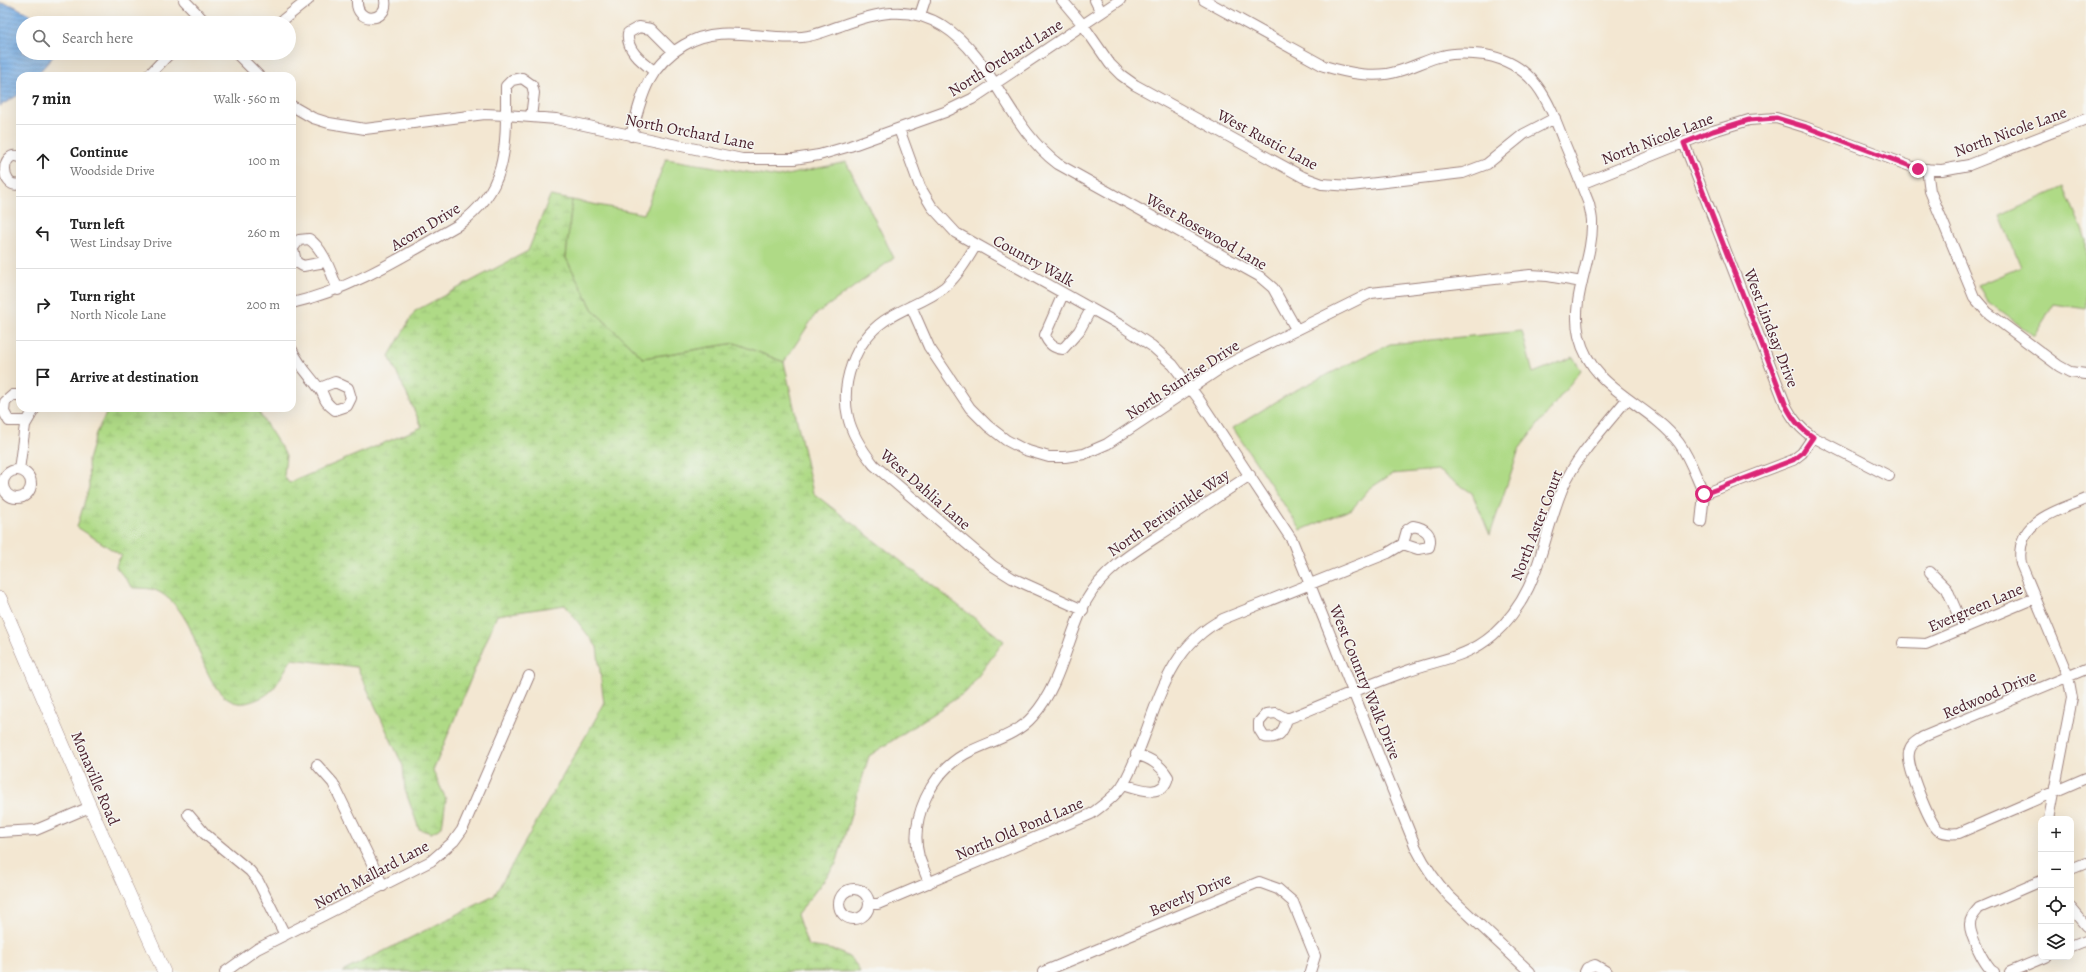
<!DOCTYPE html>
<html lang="en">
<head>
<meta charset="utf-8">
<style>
	:root { --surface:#fff; --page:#f2f2f2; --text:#222; --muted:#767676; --line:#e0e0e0 }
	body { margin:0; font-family:Alegreya,serif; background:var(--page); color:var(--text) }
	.controls { position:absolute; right:12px; bottom:12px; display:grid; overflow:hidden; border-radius:8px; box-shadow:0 4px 16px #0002 }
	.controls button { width:36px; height:36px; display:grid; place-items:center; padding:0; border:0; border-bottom:1px solid var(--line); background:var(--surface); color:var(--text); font:20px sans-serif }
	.stop { position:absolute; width:12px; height:12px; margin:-9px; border:3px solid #db2777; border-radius:50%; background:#fff }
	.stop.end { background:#db2777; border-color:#fff; box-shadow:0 1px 4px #0008 }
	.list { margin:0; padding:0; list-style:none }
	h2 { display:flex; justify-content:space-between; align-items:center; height:52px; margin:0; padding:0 16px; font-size:17px }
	h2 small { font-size:13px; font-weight:400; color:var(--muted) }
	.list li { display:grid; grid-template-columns:26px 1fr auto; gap:12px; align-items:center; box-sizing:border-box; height:72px; padding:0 16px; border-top:1px solid var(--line) }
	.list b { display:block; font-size:15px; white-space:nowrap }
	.list p { margin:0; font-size:13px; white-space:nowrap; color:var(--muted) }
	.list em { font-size:13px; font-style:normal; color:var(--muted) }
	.icon { flex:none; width:22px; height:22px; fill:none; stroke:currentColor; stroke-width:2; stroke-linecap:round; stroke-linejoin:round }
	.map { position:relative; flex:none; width:2086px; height:972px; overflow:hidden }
	.search { position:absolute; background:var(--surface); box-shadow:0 4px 16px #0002; left:16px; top:16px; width:280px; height:44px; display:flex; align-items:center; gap:10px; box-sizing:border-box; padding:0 14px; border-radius:22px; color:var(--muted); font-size:15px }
	.panel { position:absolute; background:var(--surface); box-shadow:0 4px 16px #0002; left:16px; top:72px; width:280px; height:340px; border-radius:12px }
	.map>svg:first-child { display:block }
	.wetland { fill:url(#wetland-marsh); stroke:#7c7c58 }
	.park { fill:#afda86; stroke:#7c7c58 }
	.water { fill:url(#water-rules); stroke:#5e6486 }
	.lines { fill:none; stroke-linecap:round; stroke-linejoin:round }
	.minor-casing { stroke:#9e837e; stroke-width:12 }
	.major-casing { stroke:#9e837e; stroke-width:14 }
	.minor { stroke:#fff; stroke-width:10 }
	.major { stroke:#fff; stroke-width:13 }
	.route { stroke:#db2777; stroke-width:5 }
	.labels { text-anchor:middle; stroke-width:3; stroke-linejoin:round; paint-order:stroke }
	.street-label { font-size:16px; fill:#4a1f2b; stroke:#f6f6f2 }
</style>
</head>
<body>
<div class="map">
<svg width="2086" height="972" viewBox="0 0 2086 972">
	<defs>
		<pattern id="wetland-marsh" width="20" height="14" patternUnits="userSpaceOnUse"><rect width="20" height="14" fill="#afda86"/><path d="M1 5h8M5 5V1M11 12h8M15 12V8" fill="none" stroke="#98bb74"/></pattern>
		<pattern id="water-rules" width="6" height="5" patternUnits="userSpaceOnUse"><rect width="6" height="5" fill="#73aae2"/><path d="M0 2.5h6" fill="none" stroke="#608ab7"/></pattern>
	</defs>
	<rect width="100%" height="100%" fill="#f6f6f2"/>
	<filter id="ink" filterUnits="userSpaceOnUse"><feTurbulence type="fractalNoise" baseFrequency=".025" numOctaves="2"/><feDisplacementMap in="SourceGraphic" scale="8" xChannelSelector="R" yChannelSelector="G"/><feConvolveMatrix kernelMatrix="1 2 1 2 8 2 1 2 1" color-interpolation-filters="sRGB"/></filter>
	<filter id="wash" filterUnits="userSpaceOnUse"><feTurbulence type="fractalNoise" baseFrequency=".012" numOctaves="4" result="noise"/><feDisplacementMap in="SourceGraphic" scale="16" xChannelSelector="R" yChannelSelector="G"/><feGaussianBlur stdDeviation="0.9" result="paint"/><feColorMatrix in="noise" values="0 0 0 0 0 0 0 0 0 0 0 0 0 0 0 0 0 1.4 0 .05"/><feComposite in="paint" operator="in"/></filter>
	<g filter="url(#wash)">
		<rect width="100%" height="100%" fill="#f3e7d2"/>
		<path class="wetland" d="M550 196 572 200 566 258 593 310 643 358 735 343 784 362 813 493 1004 641 967 691 869 756 836 864 797 915 808 946C829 949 851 950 860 972H342L494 896 604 704 597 647 565 605 497 615 433 771 446 799 442 827 431 833 419 829 405 790 403 766 357 667 292 659C286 667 278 684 272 690 265 697 255 701 245 703 208 707 200 641 185 619 179 608 168 596 157 591 151 588 140 588 133 588L116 567 118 560 122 556 77 527 89 487 88 460 96 433 109 408H256L286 455 284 476 289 483 422 427 389 356 415 311 528 251Z"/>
		<path class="park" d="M666 159 778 177 846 162 894 258 815 315 784 362 735 343 643 358 593 310 566 258 572 200 644 214Z
			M2064 187 2086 239V309L2054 304 2034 336 1987 301 1978 285 2021 267 2000 216Z
			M1522 331 1533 373 1573 357 1581 370 1519 449 1490 535 1472 493 1437 470 1392 474 1369 489 1352 509 1301 530 1233 428 1292 392 1390 344Z"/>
		<path class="water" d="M0 3 12 5 46 23H23V53H56L36 76H20V94L0 106Z"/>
	</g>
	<g filter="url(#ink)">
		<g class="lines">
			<defs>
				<path id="minor" d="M184 0 206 23
					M357 0C355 25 389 22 385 0
					M1062 0 1083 25 1110 64 1121 75 1135 85 1303 177 1322 184 1351 186 1463 173 1487 164 1524 134 1555 118
					M1095 0 1101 12
					M1204 0 1324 66C1348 73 1375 79 1399 71 1414 67 1428 59 1442 56 1456 52 1470 53 1485 55 1535 64 1548 100 1564 142 1573 163 1581 184 1589 204 1590 210 1592 216 1592 222 1593 261 1570 297 1579 336 1592 391 1648 402 1679 443 1690 458 1696 477 1704 494
					M920 15 925 0
					M279 23 308 0
					M236 53 259 76
					M654 71C641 61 626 50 628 33L639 27 651 29 674 52
					M148 76 170 53
					M292 106 313 118 329 123 365 129 485 114 506 115 556 119 742 159H794L819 155 850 146 945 112 972 99 1120 0
					M899 129 920 187 932 207 956 233 1122 326 1152 346 1173 365 1198 398 1292 540 1416 848C1425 866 1435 881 1449 896L1530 972
					M631 136C641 97 647 67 684 45 721 22 762 41 802 37 815 36 828 30 840 26 875 13 908 4 943 26 993 57 1008 127 1058 164L1259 276 1273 288 1296 329
					M1684 143 1786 406C1793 419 1800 429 1813 437L1889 476
					M20 157C0 149 0 190 20 184
					M1927 169 1930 191 1974 297 1987 312 2059 366 2070 372 2086 374
					M1581 184 1713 131 1749 120 1776 118 1805 127 1918 169 1942 170 1969 165 2086 119
					M976 245C967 260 958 275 945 287 927 301 903 308 884 321 855 341 840 383 848 417 852 435 862 450 874 465L993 566 1012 578 1083 610
					M325 262 303 266 296 262 293 248 299 240 309 239C324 249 331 273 338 290
					M1063 294 1045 335C1048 344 1053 348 1063 349L1079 331 1091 309
					M292 303C353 289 405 255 458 225 510 189 506 143 506 86L512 80 522 78 532 85 534 93 531 117
					M911 306 929 347 970 408 988 426 1006 440 1025 450 1049 457H1065L1084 454 1107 444 1224 366 1371 293 1530 275 1548 276 1582 282
					M292 350C299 365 308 374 318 387 327 396 320 399 335 410L347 406 351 398 348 388 335 382 320 388
					M20 395H13L5 402 4 412 9 421H27
					M19 470 25 425 35 408
					M3 484a14 14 0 1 1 28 0a14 14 0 1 1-28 0Z
					M1704 494 1793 460 1802 453 1813 437
					M1701 522 1704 494
					M1413 526C1425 528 1433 534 1429 547L1418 549 1403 544 1407 530Z
					M1930 572 1947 589 1964 629
					M1903 643 1926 644 2035 598
					M2086 669 1923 737C1916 742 1910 744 1909 753 1906 765 1929 822 1938 830 1945 834 1951 834 1959 833L2086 778
					M1276 713 1287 719C1283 732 1279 740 1264 737L1259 729V722L1266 714Z
					M1287 719C1327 703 1367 685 1407 671 1439 659 1465 659 1493 635 1541 592 1540 542 1563 487 1577 455 1605 427 1627 399
					M317 765 333 783 383 886
					M1123 784C1139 789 1163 799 1168 777 1160 764 1151 759 1136 754
					M188 814 205 834 250 871 258 881 285 935
					M2049 819 2072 698 2068 676 2021 564C2014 521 2055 512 2086 499
					M0 832 36 830 90 807
					M2071 869 2086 863
					M929 883C926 874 922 866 919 857 909 819 931 773 965 754 989 741 1015 737 1033 716 1061 685 1067 638 1086 601 1105 567 1140 548 1172 527 1198 510 1224 492 1250 475
					M839 904a15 15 0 1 1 30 0a15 15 0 1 1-30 0Z
					M869 904H878L1091 814C1102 806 1117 795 1124 783 1156 725 1158 652 1223 619L1388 553 1403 544
					M2071 908 2086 926
					M2071 947 2086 941
					M225 972 257 949 431 861 454 841 462 830 529 676
					M1043 972 1259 882 1278 889 1293 902 1315 956 1310 972
					M1585 972 1587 968 1595 965 1607 972
					M1994 972C1986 969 1969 934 1970 924 1970 918 1975 913 1979 908L2041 881
					M2010 972 2046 957"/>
				<path id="major" d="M0 598 90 807 164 972"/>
			</defs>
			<use href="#minor" class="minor-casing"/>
			<use href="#major" class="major-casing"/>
			<use href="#minor" class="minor"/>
			<use href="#major" class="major"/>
		</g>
	</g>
	<g class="lines" filter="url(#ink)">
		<path class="route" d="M1704 494 1793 460 1802 453 1813 437C1800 429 1793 419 1786 406L1684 143 1713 131 1749 120 1776 118 1806 127 1918 169"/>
	</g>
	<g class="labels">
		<g class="street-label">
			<text transform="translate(1005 57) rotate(-32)" y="6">North Orchard Lane</text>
			<text transform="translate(690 131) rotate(11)" y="6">North Orchard Lane</text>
			<text transform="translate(2010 131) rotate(-20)" y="6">North Nicole Lane</text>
			<text transform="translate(1657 138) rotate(-21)" y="6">North Nicole Lane</text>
			<text transform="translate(1268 139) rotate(28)" y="6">West Rustic Lane</text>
			<text transform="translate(425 226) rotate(-31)" y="6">Acorn Drive</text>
			<text transform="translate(1207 231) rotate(30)" y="6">West Rosewood Lane</text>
			<text transform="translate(1034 260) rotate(29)" y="6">Country Walk</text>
			<text transform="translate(1772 328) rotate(69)" y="6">West Lindsay Drive</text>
			<text transform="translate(1182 379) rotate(-33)" y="6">North Sunrise Drive</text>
			<text transform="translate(926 489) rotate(41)" y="6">West Dahlia Lane</text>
			<text transform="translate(1168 512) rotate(-34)" y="6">North Periwinkle Way</text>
			<text transform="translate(1536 525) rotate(-69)" y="6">North Aster Court</text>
			<text transform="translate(1975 607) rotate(-23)" y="6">Evergreen Lane</text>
			<text transform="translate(1366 682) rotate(68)" y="6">West Country Walk Drive</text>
			<text transform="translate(1989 694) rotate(-23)" y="6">Redwood Drive</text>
			<text transform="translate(96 778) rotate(67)" y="6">Monaville Road</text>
			<text transform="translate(1019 828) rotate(-23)" y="6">North Old Pond Lane</text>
			<text transform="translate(371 874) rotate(-28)" y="6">North Mallard Lane</text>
			<text transform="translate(1190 894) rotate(-23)" y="6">Beverly Drive</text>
		</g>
	</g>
</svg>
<div class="controls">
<button>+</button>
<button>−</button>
<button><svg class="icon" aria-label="locate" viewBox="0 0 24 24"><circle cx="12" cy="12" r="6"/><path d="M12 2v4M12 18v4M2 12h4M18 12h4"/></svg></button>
<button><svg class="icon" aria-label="layers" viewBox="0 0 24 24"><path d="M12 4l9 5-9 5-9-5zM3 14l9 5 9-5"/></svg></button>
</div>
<div class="stop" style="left:1704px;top:494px"></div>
<div class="stop end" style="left:1918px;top:169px"></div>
<div class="search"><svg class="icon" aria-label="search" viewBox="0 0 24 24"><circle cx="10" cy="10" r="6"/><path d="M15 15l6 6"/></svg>Search here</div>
<section class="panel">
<h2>7 min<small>Walk · 560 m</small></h2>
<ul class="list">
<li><svg class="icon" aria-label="ahead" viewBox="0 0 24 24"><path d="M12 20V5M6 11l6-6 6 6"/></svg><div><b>Continue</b><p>Woodside Drive</p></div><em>100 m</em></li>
<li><svg class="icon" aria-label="left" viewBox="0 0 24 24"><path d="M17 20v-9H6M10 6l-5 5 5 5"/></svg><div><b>Turn left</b><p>West Lindsay Drive</p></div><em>260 m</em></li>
<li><svg class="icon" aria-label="right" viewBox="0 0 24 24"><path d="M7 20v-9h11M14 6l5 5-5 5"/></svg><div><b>Turn right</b><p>North Nicole Lane</p></div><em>200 m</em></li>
<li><svg class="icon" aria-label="arrive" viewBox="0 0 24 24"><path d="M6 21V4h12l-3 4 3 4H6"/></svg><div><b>Arrive at destination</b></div></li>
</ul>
</section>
</div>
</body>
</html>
